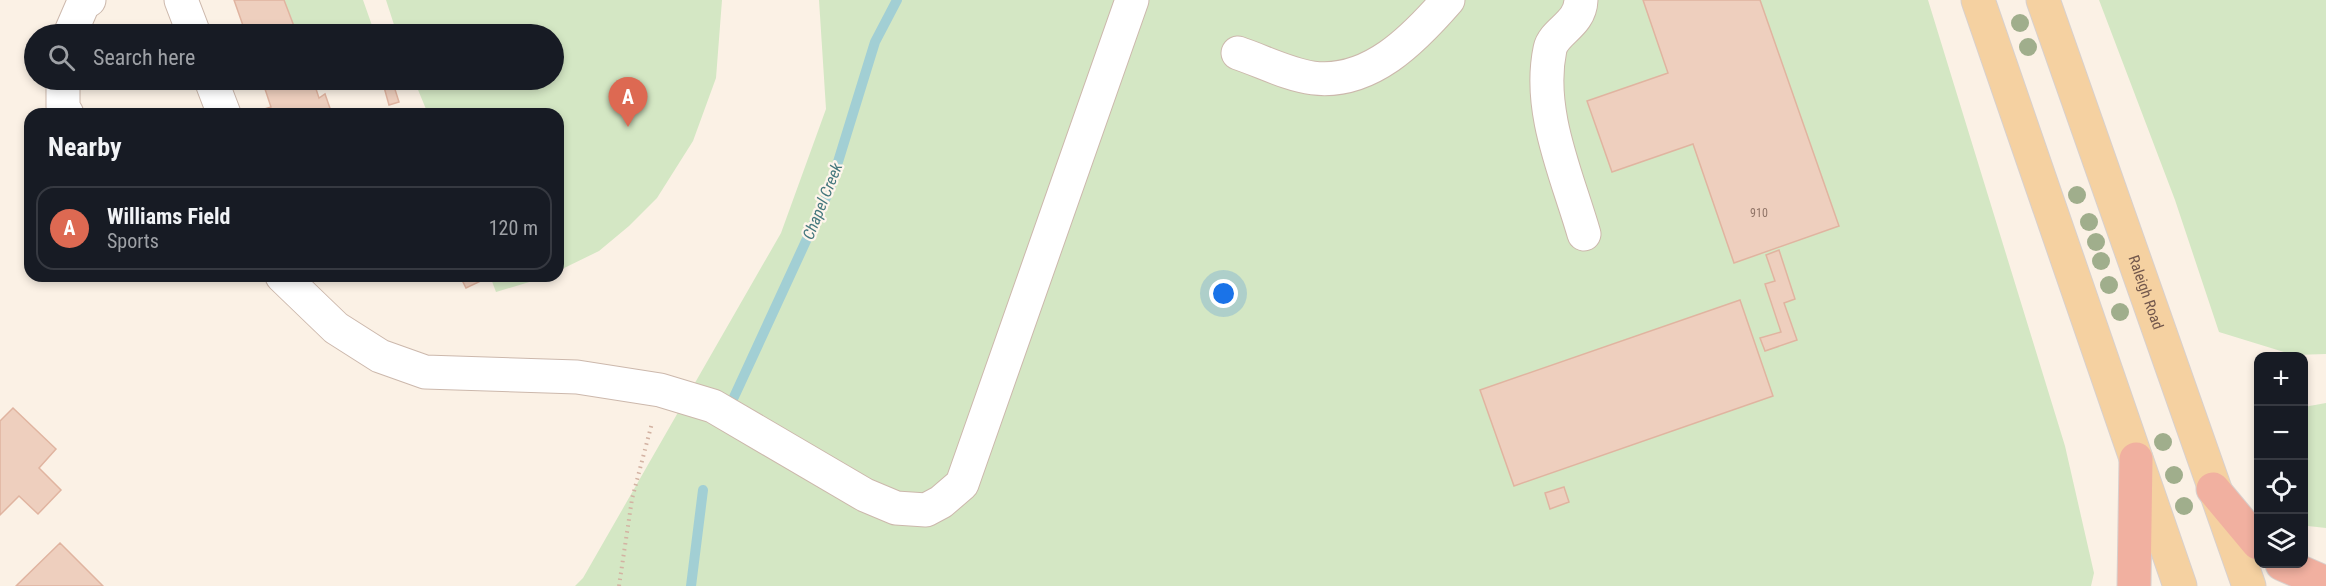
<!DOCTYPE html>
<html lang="en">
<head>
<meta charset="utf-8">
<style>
	:root { --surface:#171b24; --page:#20242c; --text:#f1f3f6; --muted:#9ea1a6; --line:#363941; --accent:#dd6952 }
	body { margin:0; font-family:"Roboto Condensed",sans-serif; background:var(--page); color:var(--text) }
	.controls { position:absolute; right:18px; bottom:18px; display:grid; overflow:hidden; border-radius:12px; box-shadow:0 3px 9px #0003 }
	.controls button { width:54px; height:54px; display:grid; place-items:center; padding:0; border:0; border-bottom:2px solid var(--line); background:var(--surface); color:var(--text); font:30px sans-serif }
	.you { position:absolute; left:1224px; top:294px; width:21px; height:21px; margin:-15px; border:4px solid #fff; border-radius:50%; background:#1a73e8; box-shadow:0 0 0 9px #1a73e833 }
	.badge { display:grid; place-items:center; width:39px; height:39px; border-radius:50%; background:var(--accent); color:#fff; font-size:20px; font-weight:700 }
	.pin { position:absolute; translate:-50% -50px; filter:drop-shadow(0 2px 3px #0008) }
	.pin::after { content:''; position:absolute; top:32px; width:21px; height:18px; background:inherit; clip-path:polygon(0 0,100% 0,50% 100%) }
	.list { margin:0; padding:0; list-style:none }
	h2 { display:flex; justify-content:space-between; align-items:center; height:78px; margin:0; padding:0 24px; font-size:26px }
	h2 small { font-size:20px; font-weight:400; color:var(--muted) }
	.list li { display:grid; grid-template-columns:39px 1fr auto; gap:18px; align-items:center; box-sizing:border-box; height:84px; margin:0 12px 12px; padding:0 12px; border:2px solid var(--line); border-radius:18px }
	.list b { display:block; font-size:22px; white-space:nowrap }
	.list p { margin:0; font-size:20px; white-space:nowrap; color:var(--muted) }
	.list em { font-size:20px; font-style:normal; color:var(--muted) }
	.icon { flex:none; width:33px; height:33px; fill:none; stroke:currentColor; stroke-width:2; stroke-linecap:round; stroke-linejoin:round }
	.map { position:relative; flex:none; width:2326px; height:586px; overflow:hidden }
	.search { position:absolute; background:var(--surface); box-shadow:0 3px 9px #0003; left:24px; top:24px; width:540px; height:66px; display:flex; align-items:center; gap:15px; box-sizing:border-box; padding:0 21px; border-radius:33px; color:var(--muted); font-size:22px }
	.panel { position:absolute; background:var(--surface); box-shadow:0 3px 9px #0003; left:24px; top:108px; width:540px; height:174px; border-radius:18px }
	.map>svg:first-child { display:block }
	.green { fill:#d4e7c4 }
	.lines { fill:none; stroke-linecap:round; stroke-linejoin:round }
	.stream { stroke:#a2cfd4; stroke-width:10 }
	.building { fill:#eecfbe; stroke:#e0b4a0; stroke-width:1.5 }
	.minor-casing { stroke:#ccb8ac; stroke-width:35 }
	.major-casing { stroke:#d8d0cd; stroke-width:35 }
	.highway-casing { stroke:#d8d0cd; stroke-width:35 }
	.path { stroke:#d3b2a2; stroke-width:4; stroke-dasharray:1.5 4.5; stroke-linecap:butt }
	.minor { stroke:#fff; stroke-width:33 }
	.major { stroke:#f5d1a1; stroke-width:33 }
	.highway { stroke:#f1b0a0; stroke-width:33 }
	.tree { fill:#a0ae8c }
	.labels { text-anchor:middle; stroke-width:4.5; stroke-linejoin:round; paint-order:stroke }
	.number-label { font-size:12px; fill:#917568 }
	.street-label { font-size:15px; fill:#72574c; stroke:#fef5eb }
	.water-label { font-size:16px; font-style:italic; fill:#44777d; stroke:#fef5eb }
</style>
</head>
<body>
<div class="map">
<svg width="2326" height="586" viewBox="0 0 2326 586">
	<rect width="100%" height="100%" fill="#fbf1e5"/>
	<path class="green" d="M284 0H363L375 34H297Z
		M386 0H722L716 78 693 141 657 198 629 226 599 251 558 271V114H428L414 80H554V34H397Z
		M819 0H1928L2065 446 2094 573 2091 586H575L583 578 781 233 826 109Z
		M2099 0H2326V354L2294 355 2219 332 2175 200Z
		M490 276H549L496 292Z
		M2326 403V528L2308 526 2304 521V407Z"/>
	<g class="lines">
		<path class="stream" d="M734 397 829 191 875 42 897 0
			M691 586 703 490"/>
	</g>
	<path class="building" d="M234 0H284L297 34H246Z
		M1643 0H1760L1839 226 1734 263 1693 144 1612 172 1587 101 1668 73Z
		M262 80H313L319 98 325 94 332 114H249L271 107Z
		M382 80H392L399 102 389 105Z
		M1779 250 1795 299 1784 303 1797 340 1765 351 1760 338 1781 332 1765 284 1775 281 1766 255Z
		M460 276H481L483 280 466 288Z
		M1740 300 1773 396 1514 486 1480 390Z
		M13 408 56 449 39 468 61 490 38 514 19 496 0 515V421Z
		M1564 487 1569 502 1550 509 1545 493Z
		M60 543 103 586H16Z"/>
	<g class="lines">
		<defs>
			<path id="minor" d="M181 0 194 34
				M1581 0C1580 25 1554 31 1550 49 1537 111 1567 175 1584 234
				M70 34 83 4 89 0
				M1238 53C1262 61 1289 75 1313 78 1370 85 1414 39 1448 0
				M63 80V107L67 114
				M211 80 224 114
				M282 276 336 328 380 356 425 372 577 377 660 390 713 406 865 495 896 508 926 510 941 502 962 484 1132 0"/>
			<g id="major">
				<path d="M1978 0 2180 586"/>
				<path id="s1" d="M2043 0 2249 586"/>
			</g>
			<path id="highway" d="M2213 489 2258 543
				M2282 564 2326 583
				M2134 586 2136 459"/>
		</defs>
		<use href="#minor" class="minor-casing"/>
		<use href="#major" class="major-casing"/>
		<use href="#highway" class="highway-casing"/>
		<path class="path" d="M619 586 632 499 652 423"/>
		<use href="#minor" class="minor"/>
		<use href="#major" class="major"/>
		<use href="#highway" class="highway"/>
	</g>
	<g class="tree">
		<circle cx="2020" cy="23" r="9"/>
		<circle cx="2028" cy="47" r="9"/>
		<circle cx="2077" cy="195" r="9"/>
		<circle cx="2089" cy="222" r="9"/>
		<circle cx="2096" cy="242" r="9"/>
		<circle cx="2101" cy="261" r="9"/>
		<circle cx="2109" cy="285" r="9"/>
		<circle cx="2120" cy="312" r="9"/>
		<circle cx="2163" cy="442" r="9"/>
		<circle cx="2174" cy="475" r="9"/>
		<circle cx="2184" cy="506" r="9"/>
	</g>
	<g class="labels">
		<g class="number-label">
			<text x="1759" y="217">910</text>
		</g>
		<g class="street-label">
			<text dy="5" stroke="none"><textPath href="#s1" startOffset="310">Raleigh Road</textPath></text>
		</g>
		<g class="water-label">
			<text transform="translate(822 201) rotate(-68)" y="6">Chapel Creek</text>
		</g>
	</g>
</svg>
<div class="controls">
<button>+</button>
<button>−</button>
<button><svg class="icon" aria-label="locate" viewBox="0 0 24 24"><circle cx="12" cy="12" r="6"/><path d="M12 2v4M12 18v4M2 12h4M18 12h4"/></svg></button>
<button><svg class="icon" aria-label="layers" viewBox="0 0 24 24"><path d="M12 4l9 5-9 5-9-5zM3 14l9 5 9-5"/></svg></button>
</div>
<div class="you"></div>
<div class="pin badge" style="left:628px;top:127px">A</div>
<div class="search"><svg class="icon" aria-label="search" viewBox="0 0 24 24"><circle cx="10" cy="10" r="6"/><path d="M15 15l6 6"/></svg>Search here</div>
<section class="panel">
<h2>Nearby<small></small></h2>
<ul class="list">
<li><span class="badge">A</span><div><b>Williams Field</b><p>Sports</p></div><em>120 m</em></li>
</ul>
</section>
</div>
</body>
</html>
